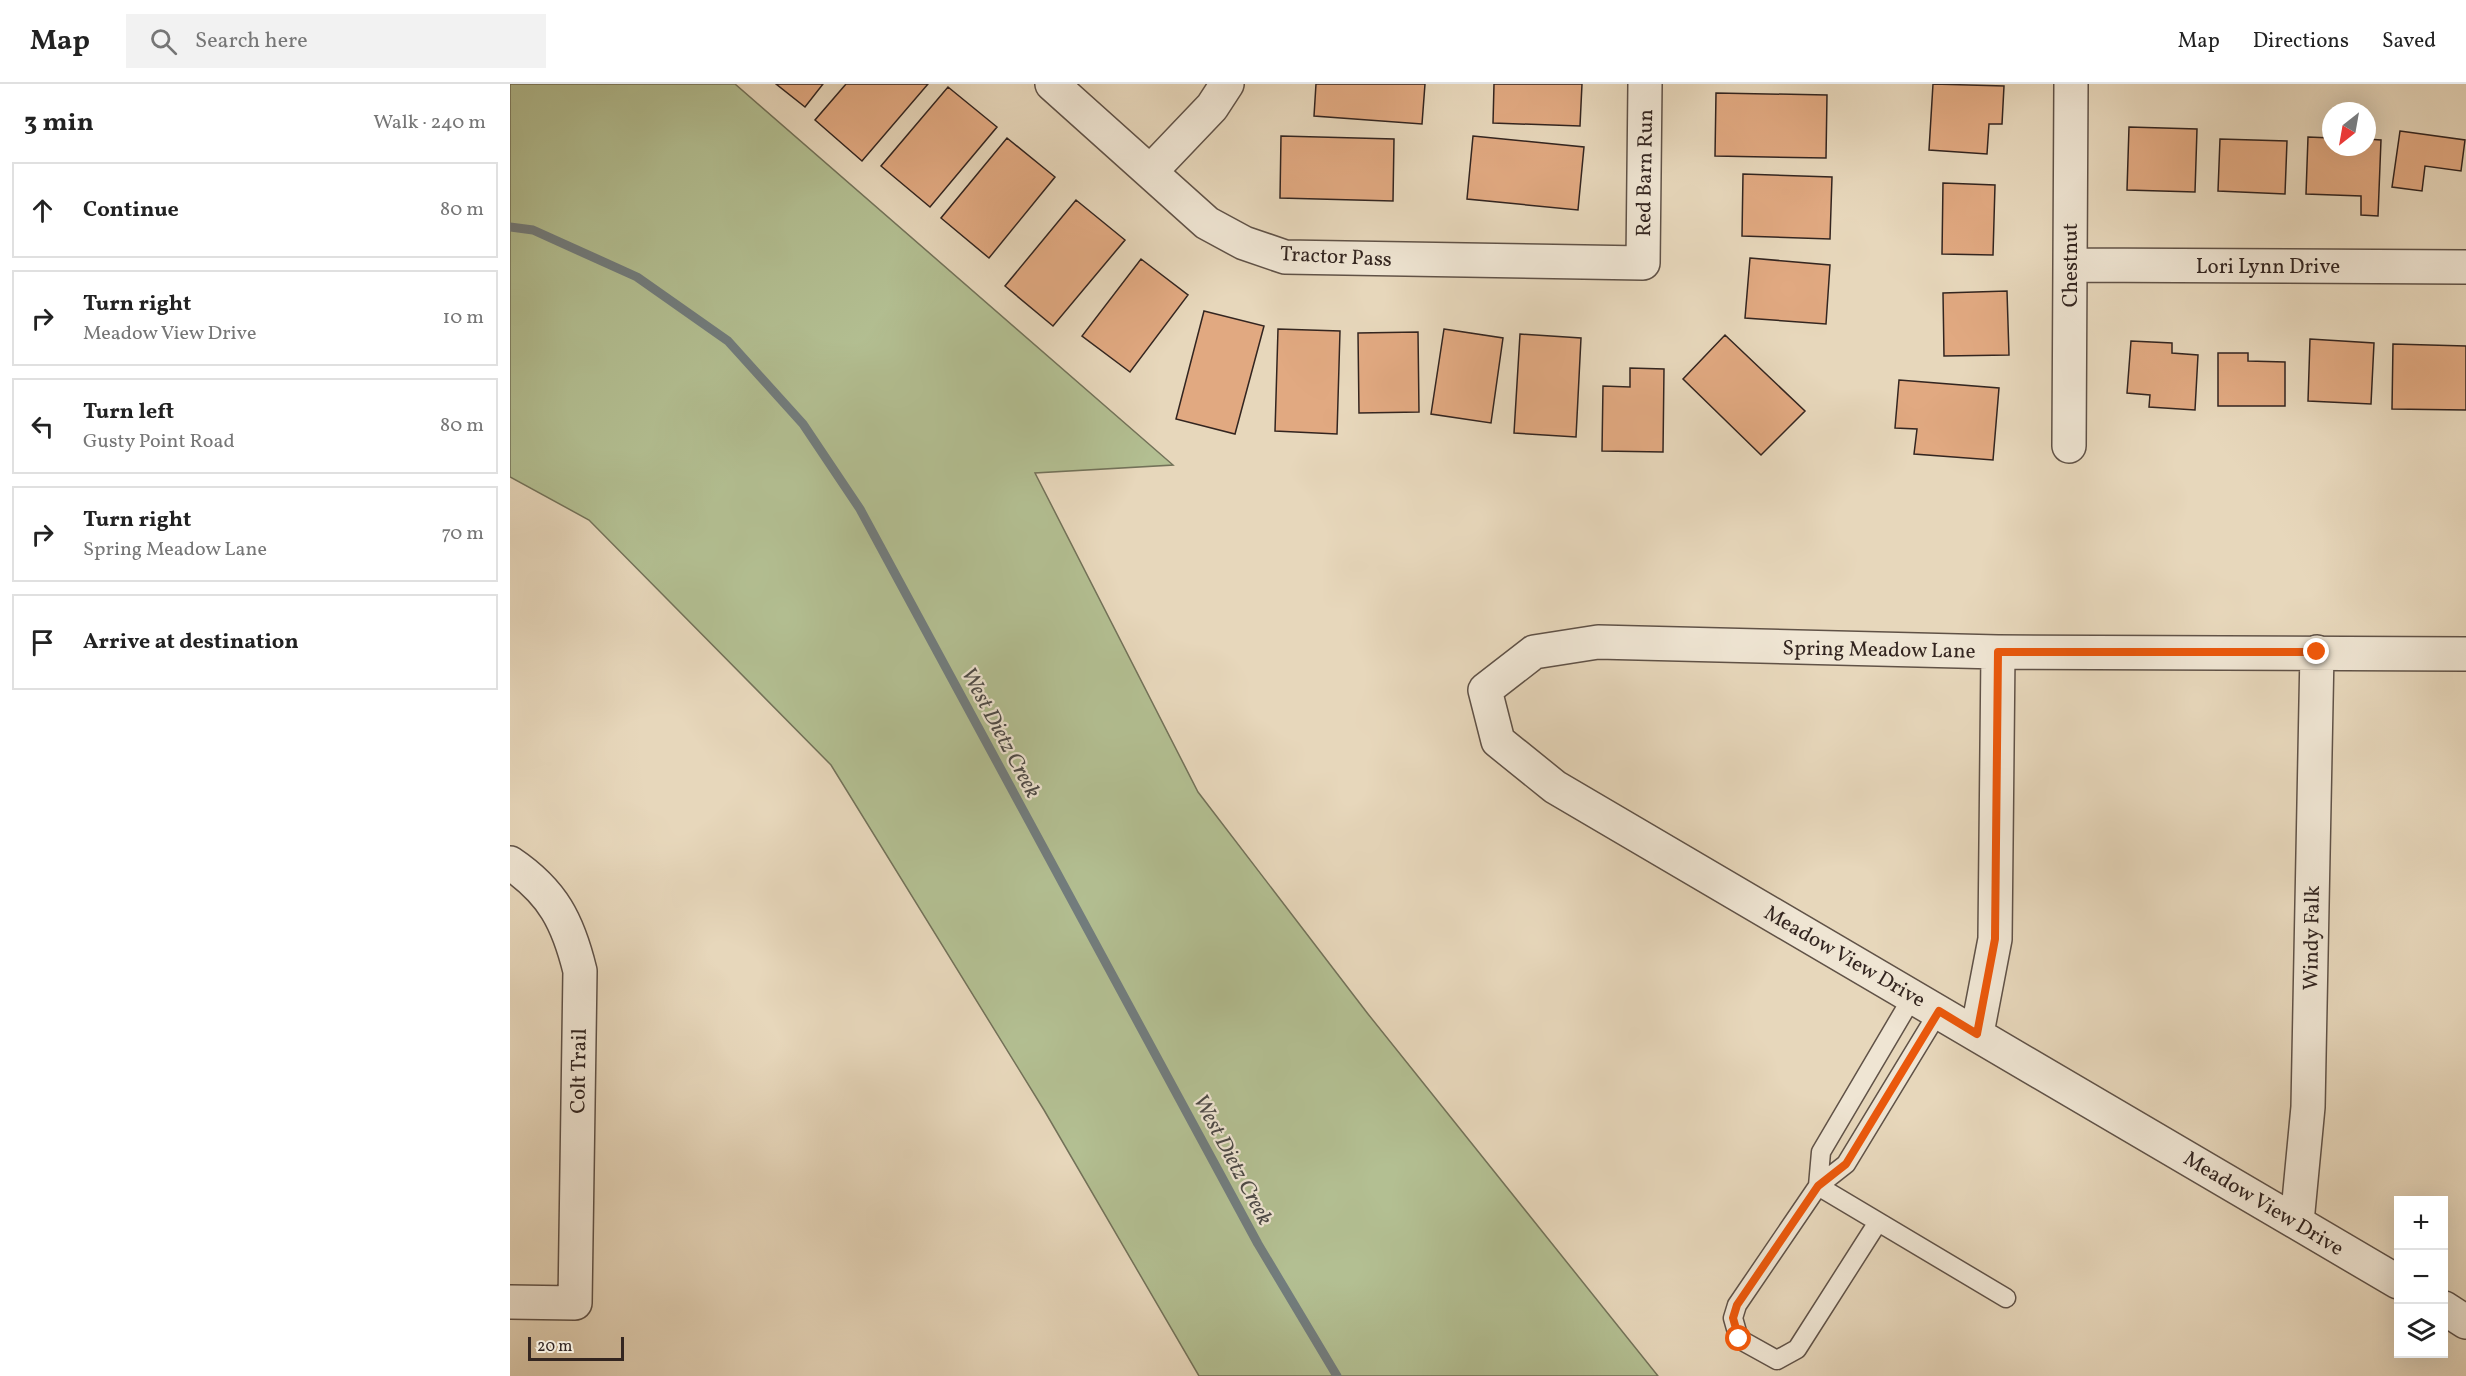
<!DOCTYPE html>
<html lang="en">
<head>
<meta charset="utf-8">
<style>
	:root { --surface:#fff; --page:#f2f2f2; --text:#222; --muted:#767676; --line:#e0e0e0 }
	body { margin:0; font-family:Vollkorn,serif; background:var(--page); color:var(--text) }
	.controls { position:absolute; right:18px; bottom:18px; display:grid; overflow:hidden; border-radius:0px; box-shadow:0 6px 24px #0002 }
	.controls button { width:54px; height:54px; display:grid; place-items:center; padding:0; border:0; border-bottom:2px solid var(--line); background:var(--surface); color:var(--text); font:30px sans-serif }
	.compass { position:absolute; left:1812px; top:18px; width:54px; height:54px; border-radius:50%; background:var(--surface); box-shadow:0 6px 24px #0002; rotate:211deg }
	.scale { position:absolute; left:18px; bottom:15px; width:96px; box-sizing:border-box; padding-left:6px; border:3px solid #332520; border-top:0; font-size:16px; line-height:21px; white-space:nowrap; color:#332520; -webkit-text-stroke:4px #efe5d3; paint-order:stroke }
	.stop { position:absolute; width:18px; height:18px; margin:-14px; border:4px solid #ea580c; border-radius:50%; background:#fff }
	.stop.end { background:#ea580c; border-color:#fff; box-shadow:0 2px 6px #0008 }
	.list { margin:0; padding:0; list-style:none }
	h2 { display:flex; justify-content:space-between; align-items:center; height:78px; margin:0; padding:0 24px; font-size:26px }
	h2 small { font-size:20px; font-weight:400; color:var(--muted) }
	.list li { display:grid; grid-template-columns:39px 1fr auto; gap:18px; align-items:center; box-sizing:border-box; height:96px; margin:0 12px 12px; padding:0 12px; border:2px solid var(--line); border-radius:0px }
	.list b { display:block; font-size:22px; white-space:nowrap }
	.list p { margin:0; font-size:20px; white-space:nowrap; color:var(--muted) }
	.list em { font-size:20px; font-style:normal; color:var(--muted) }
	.icon { flex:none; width:33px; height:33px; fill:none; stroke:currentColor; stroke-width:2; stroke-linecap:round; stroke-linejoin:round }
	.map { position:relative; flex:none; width:1956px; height:1292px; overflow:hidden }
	header { display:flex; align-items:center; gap:36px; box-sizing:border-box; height:84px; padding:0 30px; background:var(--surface); border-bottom:2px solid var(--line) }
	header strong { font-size:28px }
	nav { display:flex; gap:33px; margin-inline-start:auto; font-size:21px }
	.search { width:420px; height:54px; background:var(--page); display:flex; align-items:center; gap:15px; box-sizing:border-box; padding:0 21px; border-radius:0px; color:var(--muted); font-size:22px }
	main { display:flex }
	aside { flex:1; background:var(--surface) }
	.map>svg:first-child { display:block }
	.green { fill:#b3bf92; stroke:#737259; stroke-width:1.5 }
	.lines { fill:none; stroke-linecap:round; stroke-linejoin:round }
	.stream { stroke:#727d7e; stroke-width:9 }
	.building { fill:#e1a981; stroke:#332520; stroke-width:1.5 }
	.service-casing { stroke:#605247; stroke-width:21 }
	.minor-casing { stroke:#605247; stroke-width:36 }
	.service { stroke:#efe5d3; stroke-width:18 }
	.minor { stroke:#efe5d3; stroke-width:33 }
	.route { stroke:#ea580c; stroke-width:8 }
	.labels { text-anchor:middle; stroke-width:4.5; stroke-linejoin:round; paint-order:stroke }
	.street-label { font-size:21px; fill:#332520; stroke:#efe5d3 }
	.water-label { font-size:22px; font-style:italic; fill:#4d4a47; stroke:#efe5d3 }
</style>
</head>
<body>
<header>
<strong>Map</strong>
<div class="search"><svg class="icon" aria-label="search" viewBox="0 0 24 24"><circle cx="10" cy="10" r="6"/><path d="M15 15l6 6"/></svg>Search here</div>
<nav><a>Map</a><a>Directions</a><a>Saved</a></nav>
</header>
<main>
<aside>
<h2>3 min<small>Walk · 240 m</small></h2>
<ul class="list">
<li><svg class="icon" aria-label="ahead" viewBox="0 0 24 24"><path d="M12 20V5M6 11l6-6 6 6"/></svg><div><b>Continue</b></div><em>80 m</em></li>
<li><svg class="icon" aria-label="right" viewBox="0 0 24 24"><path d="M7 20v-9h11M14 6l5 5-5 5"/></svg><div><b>Turn right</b><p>Meadow View Drive</p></div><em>10 m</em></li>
<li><svg class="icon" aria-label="left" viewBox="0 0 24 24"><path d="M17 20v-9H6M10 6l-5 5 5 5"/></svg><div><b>Turn left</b><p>Gusty Point Road</p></div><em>80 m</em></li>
<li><svg class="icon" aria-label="right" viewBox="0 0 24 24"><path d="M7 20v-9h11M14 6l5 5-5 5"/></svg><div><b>Turn right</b><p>Spring Meadow Lane</p></div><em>70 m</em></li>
<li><svg class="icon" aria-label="arrive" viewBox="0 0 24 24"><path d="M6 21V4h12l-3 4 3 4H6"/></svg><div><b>Arrive at destination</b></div></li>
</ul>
</aside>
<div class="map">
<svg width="1956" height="1292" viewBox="0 0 1956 1292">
	<rect width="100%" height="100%" fill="#e7d7bb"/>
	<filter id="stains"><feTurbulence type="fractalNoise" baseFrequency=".00333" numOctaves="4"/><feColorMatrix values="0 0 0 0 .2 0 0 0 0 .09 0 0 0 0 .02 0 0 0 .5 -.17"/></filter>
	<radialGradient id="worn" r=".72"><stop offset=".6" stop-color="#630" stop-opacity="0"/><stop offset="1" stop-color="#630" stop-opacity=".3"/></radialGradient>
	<path class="green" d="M0 0H225L663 381 525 389 688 708 858 930 1148 1292H689L534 1026 321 681 79 436 0 393Z"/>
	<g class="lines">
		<path class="stream" d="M0 143 23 146 127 193 218 257 293 340 350 425 748 1160 827 1292"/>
	</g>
	<path class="building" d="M266 0H313L295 23Z
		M336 0H418L352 77 305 36Z
		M806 0H915L912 40 804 32Z
		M984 0H1072L1070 42 983 39Z
		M1423 0 1494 2 1492 40H1479L1477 70 1419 66Z
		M438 3 487 43 420 123 371 82Z
		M1206 9 1317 11 1316 74 1205 72Z
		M1619 43 1687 45 1685 108 1617 106Z
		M1890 47 1955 56 1951 87 1915 82 1912 107 1882 103Z
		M771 52 884 55 883 117 770 114Z
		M963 52 1074 63 1068 126 957 115Z
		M1798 53 1821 54V63H1857V55L1871 56 1868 132 1851 131V112L1796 110Z
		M497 54 545 93 479 174 431 134Z
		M1710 55 1777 57 1775 110 1708 107Z
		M1233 90 1322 93 1320 155 1232 152Z
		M1433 99 1485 101 1483 171 1432 170Z
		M566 116 615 156 543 242 495 202Z
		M1240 174 1320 181 1316 240 1235 234Z
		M631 175 678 211 620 288 572 252Z
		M1497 207 1499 271 1434 272 1433 209Z
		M694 227 754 242 725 350 666 335Z
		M768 245 830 247 827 350 765 347Z
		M934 245 993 254 981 339 921 330Z
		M908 248 909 328 849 329 848 249Z
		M1010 250 1071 254 1066 353 1004 349Z
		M1215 251 1295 327 1251 371 1173 295Z
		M1800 255 1864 259 1861 320 1798 317Z
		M1621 257 1662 259V269L1688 271 1685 326 1639 323 1640 311 1617 309Z
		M1883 260 1956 262V326L1882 325Z
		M1708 269H1738V277L1775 278V322H1708Z
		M1120 284 1154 285 1153 368 1092 367 1093 302 1120 303Z
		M1389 296 1489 304 1483 376 1404 370 1407 345 1385 344Z"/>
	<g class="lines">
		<defs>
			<path id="service" d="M1308 1102 1496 1214
				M1308 1102 1311 1068 1403 912
				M1368 1138 1287 1265 1267 1276 1229 1255 1223 1234 1227 1221 1308 1102 1336 1080 1429 927"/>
			<path id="minor" d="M542 0 697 139 734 159 775 173 1133 179 1135 0
				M641 87 702 23 717 0
				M1560 181 1956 183
				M1559 362 1561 0
				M0 779C43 808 58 838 70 887L65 1219 0 1218
				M1467 949 1485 855 1488 568
				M1787 1138 1798 1023 1807 568
				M1888 1198 1045 703 988 657 975 606 1024 568 1088 558 1488 568 1956 570
				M1934 1224 1956 1238"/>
		</defs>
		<use href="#service" class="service-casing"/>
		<use href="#minor" class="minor-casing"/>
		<use href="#service" class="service"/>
		<use href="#minor" class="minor"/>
	</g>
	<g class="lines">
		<path class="route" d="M1229 1255 1223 1234 1227 1221 1308 1102 1336 1080 1429 927 1467 950 1485 855 1488 568H1807"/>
	</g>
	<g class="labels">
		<g class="street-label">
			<text transform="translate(1134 89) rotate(-89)" y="7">Red Barn Run</text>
			<text transform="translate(826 172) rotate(3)" y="7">Tractor Pass</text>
			<text transform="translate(1560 181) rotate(-90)" y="7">Chestnut</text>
			<text x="1758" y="189">Lori Lynn Drive</text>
			<text transform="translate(1369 565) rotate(1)" y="7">Spring Meadow Lane</text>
			<text transform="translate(1801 854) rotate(-89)" y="7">Windy Falk</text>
			<text transform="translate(1335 872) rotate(30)" y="7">Meadow View Drive</text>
			<text transform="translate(68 987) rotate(-89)" y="7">Colt Trail</text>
			<text transform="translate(1754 1119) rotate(31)" y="7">Meadow View Drive</text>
		</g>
		<g class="water-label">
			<text transform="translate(492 648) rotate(62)" y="8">West Dietz Creek</text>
			<text transform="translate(724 1075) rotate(62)" y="8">West Dietz Creek</text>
		</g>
	</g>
	<rect width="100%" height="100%" filter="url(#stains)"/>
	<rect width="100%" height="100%" fill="url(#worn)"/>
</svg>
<div class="controls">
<button>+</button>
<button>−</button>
<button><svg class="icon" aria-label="layers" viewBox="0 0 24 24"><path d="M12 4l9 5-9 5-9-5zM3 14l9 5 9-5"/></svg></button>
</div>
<svg class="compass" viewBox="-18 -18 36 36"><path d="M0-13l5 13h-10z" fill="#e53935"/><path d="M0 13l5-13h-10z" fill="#767676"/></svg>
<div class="scale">20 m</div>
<div class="stop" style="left:1229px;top:1255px"></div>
<div class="stop end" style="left:1807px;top:568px"></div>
</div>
</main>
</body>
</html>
